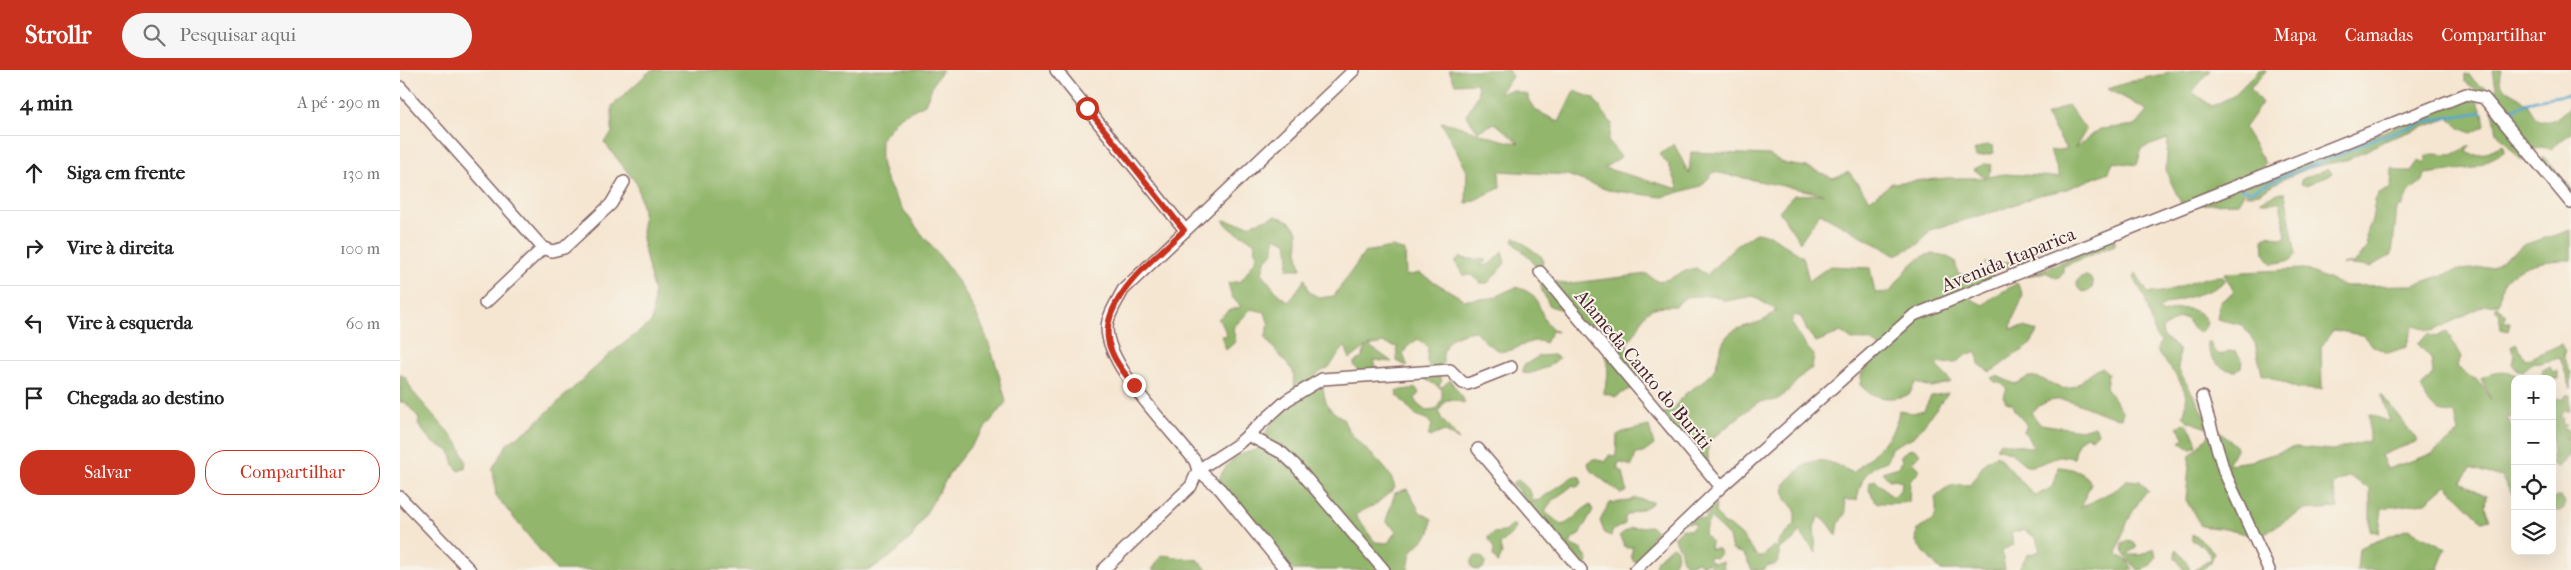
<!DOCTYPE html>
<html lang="pt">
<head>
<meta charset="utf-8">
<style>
	:root { --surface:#fff; --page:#f6f6f6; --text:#222; --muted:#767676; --line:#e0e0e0; --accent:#c8321e }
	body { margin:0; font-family:"IM FELL French Canon",serif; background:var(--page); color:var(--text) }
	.controls { position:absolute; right:15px; bottom:15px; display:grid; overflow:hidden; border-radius:10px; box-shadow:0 5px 20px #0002 }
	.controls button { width:45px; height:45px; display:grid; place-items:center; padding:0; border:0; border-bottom:1px solid var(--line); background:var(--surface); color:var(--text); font:25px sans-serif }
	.stop { position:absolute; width:15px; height:15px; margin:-11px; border:4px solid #c8321e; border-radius:50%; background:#fff }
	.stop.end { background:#c8321e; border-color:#fff; box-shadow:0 1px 5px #0008 }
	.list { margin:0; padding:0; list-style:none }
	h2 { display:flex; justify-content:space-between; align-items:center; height:65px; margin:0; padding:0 20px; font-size:21px }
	h2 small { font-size:16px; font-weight:400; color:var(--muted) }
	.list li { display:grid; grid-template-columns:32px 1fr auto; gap:15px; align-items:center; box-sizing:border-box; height:75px; padding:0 20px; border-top:1px solid var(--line) }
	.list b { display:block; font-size:19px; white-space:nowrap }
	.list em { font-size:16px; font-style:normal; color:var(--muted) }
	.actions { display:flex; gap:10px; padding:15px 20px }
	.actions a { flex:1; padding:11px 0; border:1px solid var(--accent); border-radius:20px; text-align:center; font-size:18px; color:var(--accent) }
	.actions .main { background:var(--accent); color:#fff }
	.icon { flex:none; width:28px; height:28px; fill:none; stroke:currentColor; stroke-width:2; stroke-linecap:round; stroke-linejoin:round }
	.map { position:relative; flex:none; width:2171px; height:500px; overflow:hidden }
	header { display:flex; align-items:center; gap:30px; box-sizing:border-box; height:70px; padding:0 25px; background:var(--accent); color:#fff }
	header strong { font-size:24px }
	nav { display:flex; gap:28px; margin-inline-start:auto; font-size:18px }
	.search { width:350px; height:45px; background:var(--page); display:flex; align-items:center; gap:12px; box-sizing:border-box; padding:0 18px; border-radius:28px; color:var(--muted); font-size:19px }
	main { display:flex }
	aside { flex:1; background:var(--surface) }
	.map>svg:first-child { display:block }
	.forest { fill:#92b66c; stroke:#6e6a4c }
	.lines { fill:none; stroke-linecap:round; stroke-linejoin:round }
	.stream { stroke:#54a8d0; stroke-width:2.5 }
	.minor-casing { stroke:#866565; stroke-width:14 }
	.minor { stroke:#fff; stroke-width:11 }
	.route { stroke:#c8321e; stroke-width:6 }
	.labels { text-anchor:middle; stroke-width:4; stroke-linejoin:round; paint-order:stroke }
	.street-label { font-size:19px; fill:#4a1f2b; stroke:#f7f3e8 }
</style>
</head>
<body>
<header>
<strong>Strollr</strong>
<div class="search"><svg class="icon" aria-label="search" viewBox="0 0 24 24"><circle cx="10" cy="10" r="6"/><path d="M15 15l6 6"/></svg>Pesquisar aqui</div>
<nav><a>Mapa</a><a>Camadas</a><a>Compartilhar</a></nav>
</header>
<main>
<aside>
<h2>4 min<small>A pé · 290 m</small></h2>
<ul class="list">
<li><svg class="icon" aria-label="ahead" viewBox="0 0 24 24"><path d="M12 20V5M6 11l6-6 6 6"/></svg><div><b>Siga em frente</b></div><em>130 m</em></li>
<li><svg class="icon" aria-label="right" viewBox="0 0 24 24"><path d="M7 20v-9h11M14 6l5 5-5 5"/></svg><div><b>Vire à direita</b></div><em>100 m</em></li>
<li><svg class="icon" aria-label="left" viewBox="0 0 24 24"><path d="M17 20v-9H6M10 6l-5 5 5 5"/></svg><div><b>Vire à esquerda</b></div><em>60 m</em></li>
<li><svg class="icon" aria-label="arrive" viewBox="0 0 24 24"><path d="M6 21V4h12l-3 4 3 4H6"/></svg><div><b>Chegada ao destino</b></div></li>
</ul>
<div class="actions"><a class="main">Salvar</a><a>Compartilhar</a></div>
</aside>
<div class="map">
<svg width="2171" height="500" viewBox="0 0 2171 500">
	<rect width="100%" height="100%" fill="#f7f3e8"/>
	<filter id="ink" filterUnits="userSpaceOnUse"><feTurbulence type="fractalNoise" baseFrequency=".02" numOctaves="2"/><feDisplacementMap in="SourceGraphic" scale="10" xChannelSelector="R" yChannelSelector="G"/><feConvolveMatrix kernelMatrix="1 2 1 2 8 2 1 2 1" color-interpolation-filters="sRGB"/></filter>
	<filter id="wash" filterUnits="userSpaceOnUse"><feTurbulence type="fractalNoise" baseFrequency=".0096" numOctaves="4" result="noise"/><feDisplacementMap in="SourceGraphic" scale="20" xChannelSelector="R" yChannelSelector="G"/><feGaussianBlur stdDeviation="1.12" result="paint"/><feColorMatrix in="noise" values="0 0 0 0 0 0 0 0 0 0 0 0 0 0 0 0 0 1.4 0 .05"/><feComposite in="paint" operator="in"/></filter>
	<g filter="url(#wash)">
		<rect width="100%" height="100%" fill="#f5e6d1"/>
		<path class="forest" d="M251 0H543L535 10 525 34 499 47 481 69C481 78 480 88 482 96 491 135 534 175 556 208 582 248 595 286 606 332L553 398 511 468 490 487 469 500H156L96 426 93 398 107 374 129 359 210 284 252 252 254 223 242 169 243 141 237 114 204 72 212 63V36Z
			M1049 0H1108L1112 7 1099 23 1112 20 1128 25V29L1135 40 1159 52 1174 21 1193 28 1212 54 1208 71 1221 87 1204 98 1279 119 1269 95 1259 85 1274 74 1289 104 1291 82 1369 85 1386 94 1407 97 1433 108 1449 102 1470 130 1492 113 1547 108H1586L1573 99 1585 94 1592 95 1588 107 1604 104 1660 107 1650 81 1666 79 1646 45 1668 35 1686 60 1675 78 1700 59 1737 55 1747 40 1708 19C1741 7 1776 0 1811 0L1792 22 1812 36 1833 26 1859 0H1867L1850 18 1862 33 1844 58 1865 93 1849 115 2063 30 2077 31 2083 43 2085 56 2072 63 2059 58 2049 48 1986 70 1950 89 1909 98 1883 109 1859 123 1846 125 1847 118 1838 133 1782 135 1766 102 1768 69 1742 78 1737 95 1713 92 1709 102 1664 120 1639 125 1600 140 1530 160 1519 174 1496 185 1420 143 1400 172 1379 141 1394 125 1423 124 1314 102 1301 116 1263 127 1208 120 1167 105 1099 101 1100 118 1066 134 1067 101 1041 52C1067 56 1093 71 1119 73L1095 53 1078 61 1066 45 1078 25 1077 13 1055 14Z
			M2093 0H2101C2094 21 2115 21 2126 33 2133 41 2134 53 2149 51 2157 50 2164 41 2171 36V63L2151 79 2141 77 2124 85 2125 89 2122 91 2097 63 2091 31 2096 17Z
			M2065 4 2070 5 2075 12 2082 17 2084 16 2085 22C2078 23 2070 17 2065 12Z
			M1586 75 1593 76 1594 83 1576 87 1574 80Z
			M2103 75 2104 82 2074 98 2025 104 2023 111C2010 120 2009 120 2003 135L1997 138 1992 184 1970 197 1943 194H1954L1967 178 1966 164 1972 151 1975 130 1979 124 1991 118 1992 98 1998 101H2011L2019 90 2025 93 2026 86 2032 84 2052 85 2070 76 2066 82C2078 90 2091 79 2103 75Z
			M2143 86 2171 118V128L2139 91Z
			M1927 99 1932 103 1929 105 1906 115 1901 114V110L1904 108Z
			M1878 123H1885L1896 185 1891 190 1872 194 1864 183 1863 169 1869 165 1882 169 1886 166 1880 132 1866 133 1860 131Z
			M876 146 889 151 898 161V186L901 199H887L889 185 887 172 874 167V181L865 191 862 204 879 225 889 232 905 209 909 222 920 228 934 226 965 182 992 177 1005 181 1006 206 1019 203 1065 230 1092 228 1116 217C1148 226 1133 246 1157 262L1152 261 1145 273C1128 264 1114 288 1096 279 1088 276 1081 267 1075 261 1053 264 1041 271 1043 294L1034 304 1027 292 1028 277 1018 269 1007 277 1003 284 1008 297 997 291V277L984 273 968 276C971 277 989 289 992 292L974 290 977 300 959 302 954 295V292L962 288 966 277 950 289 945 276 929 297 917 304 911 314 923 316C925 334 927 339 943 348 951 376 988 388 995 418L976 434 955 445 975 472 988 473 996 461 986 451 995 423 1007 419 1020 442 1032 449 1030 463 1011 482 1008 500H893L818 412C825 393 836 384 856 380L864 370 868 357 896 328 893 301 865 268 869 255 865 242 851 239 833 258 836 271 826 280 821 266H827L822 253 818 249 828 241 841 237 832 227 828 213 841 211 857 188 855 173C841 162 834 165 823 150L849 155Z
			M2171 160V190C2148 190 2116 193 2103 214 2100 219 2101 228 2099 234L2085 235 2033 261 2013 256 2006 277 1988 283 1973 276 1962 265 1933 260 1921 277 1922 319H1899L1862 304 1855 273 1842 255 1817 249 1820 232 1834 222 1824 203 1904 199 1945 216 2013 215 2059 200 2092 197 2126 174Z
			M1357 162 1370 165 1403 187 1409 211 1430 196 1470 198 1475 223 1490 222C1508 198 1522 171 1555 191L1558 204 1571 206 1584 199 1594 207C1577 211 1577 219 1559 223L1583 235C1594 225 1605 221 1617 213L1623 224C1620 239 1612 244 1611 259L1624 257 1637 261C1630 280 1625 278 1610 288 1603 293 1598 298 1590 302L1579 294 1577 281 1565 286 1555 293 1536 294 1551 312 1532 317 1515 313 1509 325C1490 330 1475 330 1460 315L1462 301 1483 282C1475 270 1465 269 1452 270L1441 262 1416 272 1407 261 1401 247 1395 245 1391 252 1405 275 1414 285 1412 298C1399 305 1393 318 1381 327 1373 333 1368 330 1359 332 1354 334 1314 367 1308 374V399L1261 344 1274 340C1283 318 1298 320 1312 303 1320 292 1318 274 1329 264 1342 253 1363 257 1376 240L1353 226 1326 231 1313 225 1299 226 1286 227 1275 236C1234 235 1249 251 1227 273L1228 286 1246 304 1240 317 1227 320 1216 327 1203 323C1211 306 1208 287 1201 270L1210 260 1202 250 1185 258 1173 253 1163 240 1150 236 1142 221 1139 207 1165 214 1247 204 1258 212C1273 209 1281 201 1296 198L1307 205 1335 176Z
			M1115 167 1142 187 1143 192 1139 200 1136 199C1130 182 1118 182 1113 170Z
			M1715 169V175L1666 195 1663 197V204L1657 208 1645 202 1625 207Z
			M1636 178 1638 184 1635 190C1616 190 1602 206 1584 193H1604Z
			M1102 181 1105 193 1088 213H1081L1072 205H1063L1055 192 1060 187C1071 191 1077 188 1086 190L1081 196C1090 196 1098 189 1102 181Z
			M1736 203 1747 222 1750 223C1777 223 1797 205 1823 206L1825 208C1822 224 1768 228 1758 240L1764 243C1778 236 1799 236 1807 252L1805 258 1800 262 1793 259 1786 248H1779L1762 259 1763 266 1779 280 1778 299 1805 345 1807 358 1788 351 1783 346C1794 321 1774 303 1759 285L1757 279 1761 272 1756 267 1745 228 1733 206Z
			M1677 214a8 8 0 1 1 16 0a8 8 0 1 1-16 0Z
			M2098 236 2106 246 2104 252H2110L2108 261 2101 259 2099 244 2095 238Z
			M2047 261 2061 287 2057 296 2066 305 2078 310 2091 330 2081 308C2100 298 2113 303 2132 309H2115V346L2107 348 2115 361V428L2101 407 2070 398 2061 412 2086 426 2085 437 2090 449 2082 451 2046 415 2025 433 1982 438 1979 463 1970 460V419L1949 406 1933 415 1938 438 1903 440 1858 467 1825 459 1801 456 1786 430 1790 385 1816 358 1837 377 1828 394 1851 391 1895 377 1933 380 1969 371V344L1990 352 1981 324 2018 371 1981 385 1987 399 2032 384 2059 363 2055 343C2033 343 2031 336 2021 318L2033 303 2031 288 2018 274 2028 264 2037 267Z
			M1807 272H1810L1814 281 1820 285 1829 281 1836 282 1842 290 1841 297 1836 301C1820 301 1808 288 1807 272Z
			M2116 273 2125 290 2162 274 2165 280 2163 286 2171 304V319L2160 288 2140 293 2133 292 2123 301 2116 299 2112 294 2114 286 2111 277Z
			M1153 285 1159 288C1152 295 1132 306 1123 303V296L1139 286Z
			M2150 297 2153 302 2158 300V309H2147L2141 302 2144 299Z
			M1702 298 1708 303 1706 318 1723 342 1721 348C1689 345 1661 312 1631 343L1640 354 1681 360 1695 356 1698 363 1693 368 1687 366C1675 371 1677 377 1674 388L1661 386 1634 396H1627L1610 382 1596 378 1600 372 1634 378 1624 361 1627 355 1614 340 1613 334 1606 332 1603 326 1607 320 1603 314 1595 312 1591 308 1597 306 1615 314C1619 313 1625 308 1629 307 1643 304 1656 322 1670 318 1683 314 1688 300 1702 298Z
			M0 304 6 308 12 321 58 373 66 391 65 398 59 401 54 395 50 381 32 372 18 355 19 348 5 332H0Z
			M1022 305 1040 307 1042 310 1039 316 1042 317 1050 310 1064 330V333L1054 330H1046L1039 341 1041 348 1059 370 1044 361 1030 367 1028 365 1032 355 1028 350 1014 344 997 325 996 321 1016 318 1019 323 1015 328 1017 334 1026 341 1036 340 1042 329V320C1036 313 1026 312 1022 305Z
			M1548 323 1515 366 1491 378 1487 391C1466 398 1461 409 1457 430H1444L1446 442 1439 453 1437 466 1429 454 1419 446 1414 457 1416 483 1399 461 1393 471 1379 479V489L1375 495H1368L1364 500H1352L1344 484 1332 480 1329 467 1311 449 1307 454 1304 464 1311 472 1310 479H1318L1320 483 1316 488 1310 487 1308 489 1313 493 1323 492 1324 498 1316 500 1308 493 1302 495 1298 492 1288 495 1283 491 1280 478 1273 467 1283 459 1290 460 1295 455 1293 452 1280 453 1278 450 1286 445 1305 450 1310 438 1316 435 1315 442 1325 455H1329L1342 466 1357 486H1364L1373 476 1378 478 1377 473 1395 454V440L1386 429 1384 415C1410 387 1417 383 1453 403 1472 384 1496 368 1499 340L1512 343 1524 340 1531 326Z
			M2166 325H2170L2169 341H2163L2160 347 2163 348 2162 354 2167 355 2163 359 2171 361 2170 366 2165 368 2171 369C2171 380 2168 392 2157 397L2152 394 2153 332 2157 328 2163 330Z
			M1785 353C1791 358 1797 369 1796 376L1790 379 1780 372 1785 368 1777 357Z
			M1249 356 1254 375 1243 383 1236 384 1232 396 1219 392 1217 398 1223 402 1227 421 1221 424 1190 400 1188 393 1193 389 1206 392 1209 385 1216 386 1217 365 1223 362Z
			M1512 378 1519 382V386L1511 392 1519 398V402L1510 411 1509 432C1507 433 1479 434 1476 432L1469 420 1470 412 1475 410 1493 427 1501 419 1502 412 1496 409 1489 410 1482 402 1499 397 1502 391 1500 385Z
			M1597 385 1634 425C1653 420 1655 415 1658 397 1673 398 1682 401 1691 413L1680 438 1717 419 1727 410 1740 411 1749 422H1746C1732 439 1721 463 1717 485L1728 491 1733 500H1618L1627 485 1640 481 1636 468 1624 460 1611 463 1614 475 1602 480 1605 500H1540L1516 473 1517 459C1535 452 1538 447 1535 428 1546 415 1554 414 1570 415L1586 391Z
			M1174 406 1180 407 1182 413 1177 417 1173 415C1163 424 1150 429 1145 442L1162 455C1174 451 1179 440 1190 435L1193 440 1179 465 1173 468 1170 474 1182 480 1188 490 1185 495H1179L1112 413 1118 410C1126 416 1132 421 1133 431L1139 430Z
			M2151 434a7 7 0 1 1 14 0a7 7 0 1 1-14 0Z
			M1235 428 1253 432C1245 441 1233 440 1225 447V454L1213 460 1211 466 1205 464 1200 451 1209 433 1229 431Z
			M1112 455H1115L1116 459 1100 475 1102 484 1098 493 1093 486 1094 479 1088 467 1094 463 1104 462Z
			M1250 456 1260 464 1262 459 1269 460 1264 467 1257 464 1252 466 1251 473 1246 477 1248 481 1237 492 1233 491 1231 485 1233 477 1226 478 1219 466 1230 458Z
			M2008 459 2046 478 2038 498 2040 500H1957L1959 478Z
			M1792 464 1804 472 1814 482 1811 492 1802 500H1795L1812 488 1804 477 1792 470Z
			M1728 470 1736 474V478L1728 483 1730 485H1741L1754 478 1756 487C1751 496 1747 500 1737 500 1731 490 1721 487 1722 474Z
			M1272 476 1277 479C1278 496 1268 500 1254 500L1257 490Z
			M1776 479 1787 493 1790 500H1784L1775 487Z
			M762 485 798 490 808 500H752Z
			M1071 493a7 7 0 1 1 14 0a7 7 0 1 1-14 0Z"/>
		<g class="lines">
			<path class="stream" d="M2099 41H2109L2135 30 2171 24
				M1841 119 1851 121 1883 106 1938 86 1976 68 2032 50 2082 42"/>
		</g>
	</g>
	<g filter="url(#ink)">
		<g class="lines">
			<defs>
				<path id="minor" d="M656 0 785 160
					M0 17 143 178
					M1140 202 1321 417
					M85 233 143 178 152 181 164 178 211 134 224 112
					M1802 327 1824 401 1869 500
					M848 365 882 383 895 395 984 500
					M1078 379 1181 500
					M0 427 70 500
					M703 500 791 416 798 400 795 391C772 360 698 289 708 251 711 240 718 230 723 220L954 0
					M886 500 820 419 798 400 838 374 887 330 922 309 1050 300 1063 313 1068 314 1111 297
					M1235 500 1321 417 1514 245 2066 24 2084 28 2171 133"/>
			</defs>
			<use href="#minor" class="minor-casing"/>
			<use href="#minor" class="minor"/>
		</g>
	</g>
	<g class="lines" filter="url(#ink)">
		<path class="route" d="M687 38 784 160C756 188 692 234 711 280 716 293 725 304 734 315"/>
	</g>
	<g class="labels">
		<g class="street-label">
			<text transform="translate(1608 189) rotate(-22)" y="7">Avenida Itaparica</text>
			<text transform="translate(1244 299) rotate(50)" y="7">Alameda Canto do Buriti</text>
		</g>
	</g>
</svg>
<div class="controls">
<button>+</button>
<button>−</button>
<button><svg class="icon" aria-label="locate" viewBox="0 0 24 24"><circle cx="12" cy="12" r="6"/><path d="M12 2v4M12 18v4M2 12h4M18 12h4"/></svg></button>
<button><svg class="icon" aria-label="layers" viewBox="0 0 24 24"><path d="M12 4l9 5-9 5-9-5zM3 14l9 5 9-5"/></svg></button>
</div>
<div class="stop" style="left:687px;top:38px"></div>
<div class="stop end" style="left:734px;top:315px"></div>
</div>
</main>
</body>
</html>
